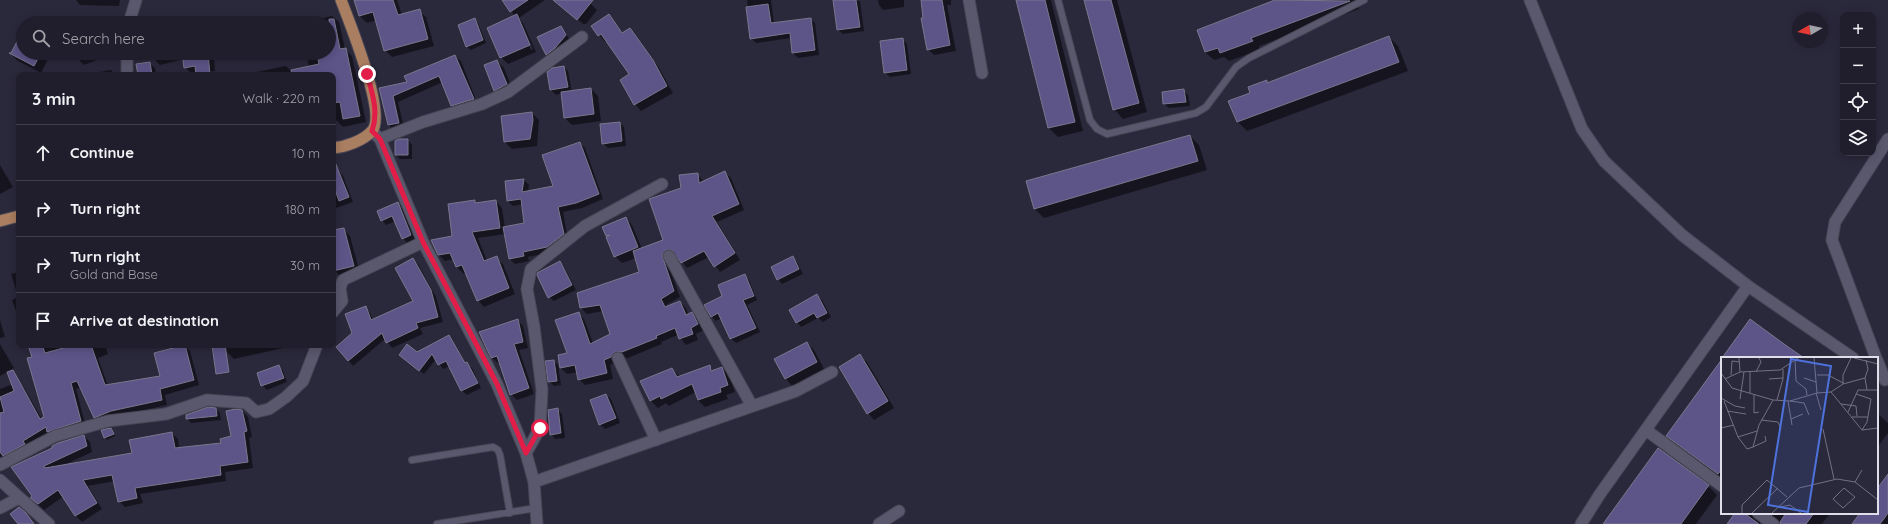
<!DOCTYPE html>
<html lang="en">
<head>
<meta charset="utf-8">
<style>
	:root { --surface:#201e2c; --page:#2d2b38; --text:#f1f3f6; --muted:#a2a2a9; --line:#3d3c48 }
	body { margin:0; font-family:Quicksand,sans-serif; background:var(--page); color:var(--text) }
	.controls { position:absolute; right:12px; top:12px; display:grid; overflow:hidden; border-radius:8px; box-shadow:0 2px 10px #0003 }
	.controls button { width:36px; height:36px; display:grid; place-items:center; padding:0; border:0; border-bottom:1px solid var(--line); background:var(--surface); color:var(--text); font:20px sans-serif }
	.compass { position:absolute; left:1792px; top:12px; width:36px; height:36px; border-radius:50%; background:var(--surface); box-shadow:0 2px 10px #0003; rotate:261deg }
	.stop { position:absolute; width:12px; height:12px; margin:-9px; border:3px solid #e11d48; border-radius:50%; background:#fff }
	.stop.end { background:#e11d48; border-color:#fff; box-shadow:0 1px 4px #0008 }
	.list { margin:0; padding:0; list-style:none }
	h2 { display:flex; justify-content:space-between; align-items:center; height:52px; margin:0; padding:0 16px; font-size:17px }
	h2 small { font-size:13px; font-weight:400; color:var(--muted) }
	.list li { display:grid; grid-template-columns:26px 1fr auto; gap:12px; align-items:center; box-sizing:border-box; height:56px; padding:0 16px; border-top:1px solid var(--line) }
	.list b { display:block; font-size:15px; white-space:nowrap }
	.list p { margin:0; font-size:13px; white-space:nowrap; color:var(--muted) }
	.list em { font-size:13px; font-style:normal; color:var(--muted) }
	.icon { flex:none; width:22px; height:22px; fill:none; stroke:currentColor; stroke-width:2; stroke-linecap:round; stroke-linejoin:round }
	.map { position:relative; flex:none; width:1888px; height:524px; overflow:hidden }
	.search { position:absolute; background:var(--surface); box-shadow:0 2px 10px #0003; left:16px; top:16px; width:320px; height:44px; display:flex; align-items:center; gap:10px; box-sizing:border-box; padding:0 14px; border-radius:22px; color:var(--muted); font-size:15px }
	.panel { position:absolute; background:var(--surface); box-shadow:0 2px 10px #0003; left:16px; top:72px; width:320px; height:276px; border-radius:8px }
	.map>svg:first-child { display:block }
	.shadow { fill:#0007; fill-rule:evenodd }
	.building { fill:#5d5588; stroke:#79778d }
	.lines { fill:none; stroke-linecap:round; stroke-linejoin:round }
	.service-casing { stroke:#484655; stroke-width:8 }
	.minor-casing { stroke:#484655; stroke-width:13 }
	.primary-casing { stroke:#484655; stroke-width:13 }
	.service { stroke:#5a586d; stroke-width:6 }
	.minor { stroke:#5a586d; stroke-width:11 }
	.primary { stroke:#aa7e61; stroke-width:11 }
	.route { stroke:#e11d48; stroke-width:5 }
	.inset-road { fill:none; stroke:#727181; stroke-width:1 }
	.view { fill:#4e72dc; fill-opacity:0.15; stroke:#4e72dc; stroke-width:2 }
	.inset-edge { fill:none; stroke:#dfdeea; stroke-width:2 }
</style>
</head>
<body>
<div class="map">
<svg width="1888" height="524" viewBox="0 0 1888 524">
	<rect width="100%" height="100%" fill="#2a283b"/>
	<path class="shadow" d="M76 0H120L119 6 80 5Z
		M355 0H397L402 15 419 11 426 17 434 46 392 57 385 50 377 20 367 23 360 16Z
		M503 0H545L519 18 523 23 536 52 508 64 501 57 515 16ZM519 23H521L533 49 531 50Z
		M554 0H587L597 10 586 24H583Z
		M747 0H771L774 24 810 19 815 23 819 55 798 58 793 53 791 38 756 43 751 38Z
		M834 0 860 1 864 31 843 34 838 30Z
		M878 0H904V7L883 10 879 5Z
		M922 0H951V5H947L956 51 934 55 928 49Z
		M1017 0H1051L1083 131 1058 137 1049 128Z
		M1085 0H1117L1147 112 1123 119 1114 109Z
		M1277 0H1367L1357 4 1359 9 1259 46 1260 50 1229 61 1224 57 1214 60 1205 52 1210 25Z
		M609 15 623 34 630 29 636 36 659 68 673 93 641 111 635 104 631 75 607 41 605 42 592 26Z
		M332 16 339 22 345 49 352 56 366 122 343 127 336 120 333 104V75H296L309 67 306 53H329V23H300Z
		M217 19 221 23H183Z
		M475 19 478 23 486 43 471 50 467 47 459 25Z
		M30 20 36 23H28Z
		M561 27 570 40 551 59 547 55 539 38Z
		M23 32V53H51L41 73 18 61 11 54Z
		M1389 37 1398 46 1408 71 1247 131 1238 122 1230 102 1252 93 1266 82 1268 83Z
		M902 39 907 44 911 74 890 77 885 72Z
		M61 53H68L66 56Z
		M75 53H110V55L84 65 77 58Z
		M152 53H227V57L214 59 215 71 192 74 185 67 184 59 160 65 153 58Z
		M455 56 461 61 478 105 458 111 452 106 443 82 398 102 404 128 394 130 389 125 380 89 408 82Z
		M497 61 504 68 513 91 502 97 495 90Z
		M150 64 155 68 156 75H139Z
		M286 66 292 72V75H241Z
		M564 67 568 71 572 92 591 89 598 96 601 121 572 125 565 118 562 93 556 95 551 90 548 72Z
		M111 70 116 75H81Z
		M1183 90 1188 95 1190 106 1169 108 1164 104 1163 93Z
		M532 113 539 120 537 146 512 149 505 142Z
		M620 123 624 127 626 146 608 148 603 143Z
		M1190 136 1199 145 1207 170 1044 218 1035 209 1027 182Z
		M408 140 412 145V159H400L396 155Z
		M580 143 585 148 603 199 582 208 563 212 568 240 552 252 528 257 529 261 515 264 510 259 505 234 478 238 487 261 496 258 503 264 515 294 484 307 478 300 466 273 464 274 457 267 454 259 445 261 438 254 453 237 475 201 477 204 496 201 502 208 505 228 526 224 523 204 513 206 508 201 524 180 529 185 528 192 554 187Z
		M0 165 13 187 0 194Z
		M339 171 343 176 353 202 333 209V174Z
		M725 172 731 178 744 210 717 222 740 260 720 272 709 257 687 268 677 255H672L667 262 680 297 666 305 668 307 680 302 686 308 688 314 692 313 697 319 704 330 696 334 698 340 686 345 678 335 661 342 662 344 628 358 622 357 617 362 610 365 613 379 585 385 579 379 578 372 567 374 561 368 568 354 578 313 584 319 593 343 612 334 603 311 587 314 581 308 640 272 636 258 622 263 615 256 606 235 626 218 632 225 642 249 664 241 682 189 697 174 704 182Z
		M398 203 403 208 415 240 407 243 403 238 396 221 386 225 382 220Z
		M343 229 350 236 360 273 341 278 333 268V232Z
		M793 258 797 262 803 274 782 284 778 279Z
		M413 259 418 264 436 297 443 322 420 328 423 334 392 348 385 339 353 366 337 347 353 334 365 307 370 313 373 320 414 302Z
		M559 263 564 267 576 290 554 301 549 297Z
		M19 272V319L12 300 18 297 11 274Z
		M744 275 749 280 757 300 747 305 760 332 736 343 731 339 722 318 716 321 712 317 723 296Z
		M817 296 822 300 831 317 823 322 818 318 801 327 797 322Z
		M0 320 5 337 0 338Z
		M518 320 523 326 528 348 519 350 534 394 517 400 511 394 500 362 498 363 492 358Z
		M449 336 453 341 466 364 472 368 481 388 467 395 462 391 450 366 443 369 436 359 424 374 400 355 417 353Z
		M807 343 814 350 824 369 792 386 786 379 776 359Z
		M0 344 14 368 0 376Z
		M29 345H105L108 354 98 358 108 386 161 377 185 346 190 351 199 385 165 395 167 405 117 416 101 423 95 417 81 387 76 389 86 427 6 462 0 456V389L18 382 24 388 42 419 45 417 33 357Z
		M226 345H297L234 359 227 352Z
		M860 355 867 362 894 408 874 420 868 413Z
		M1722 360V479L1676 445 1667 436Z
		M554 361 558 365 561 385 554 386 549 381Z
		M279 367 283 371 287 382 267 390 262 385Z
		M709 367 713 371 722 368 729 375 735 392 726 395 728 399 705 407 698 400 696 392 669 406 666 403 658 408 651 401 641 382 672 369 680 377Z
		M606 395 611 399 620 423 605 429 600 424Z
		M216 409 220 413 221 420 191 423 187 418Z
		M557 409 562 414 565 438 555 439 551 434Z
		M242 411 248 417 252 437 249 438 253 468 225 472 226 481 140 494 143 503 125 507 119 501 115 481 88 486 102 509 82 522 76 516 64 496 44 510 37 503 12 468 84 436 90 442 92 452 64 465 133 453 172 433 178 439 179 448 222 443 232 437Z
		M1877 413 1888 423V433L1877 448Z
		M111 429 115 436 107 440 102 431Z
		M1888 475V524H1852L1860 513H1877V490Z
		M1708 486 1717 495 1696 524H1604Z
		M1736 513H1830L1822 524H1780V522L1772 516H1764L1760 521V524H1728Z"/>
	<path class="building" d="M354 0H393L398 15 420 9 428 39 384 51 373 12 359 16Z
		M502 0H528L510 12Z
		M553 0H593L577 20Z
		M833 0H856L860 27 837 30Z
		M921 0H942L950 45 927 50 921 18H923Z
		M1016 0H1045L1075 122 1048 128Z
		M1084 0H1111L1139 103 1113 110Z
		M1275 0 1350 1 1251 38 1253 41 1220 53 1218 48 1205 52 1197 30Z
		M768 4 771 23 811 18 815 50 792 53 790 33 750 39 746 7Z
		M517 14 530 45 500 58 487 28Z
		M609 14 622 33 630 28 653 60 667 86 634 105 620 80 629 74 601 34 598 36 591 26Z
		M475 18 483 40 466 47 458 25Z
		M329 19H334L340 49 346 48 360 116 343 119 340 102 333 103V75H292L291 70 319 64 317 54 329 53Z
		M561 26 566 35 555 48 546 55 537 37Z
		M23 30V53H41L34 66 9 53H11Z
		M1389 36 1399 62 1237 122 1228 101 1250 93 1248 87 1267 80V83Z
		M903 38 907 70 884 73 880 41Z
		M182 53H208L210 75H196L195 66 184 68Z
		M455 55 474 99 451 106 439 76 393 96 399 123 388 125 379 88 407 82 404 76Z
		M497 60 507 84 494 91 484 65Z
		M150 62 152 75H138L136 64Z
		M564 66 568 87 550 90 547 72 552 68Z
		M591 88 594 114 564 118 561 92Z
		M1184 89 1186 102 1163 104 1162 92Z
		M532 112 533 120 530 139 504 142 501 116Z
		M620 122 622 141 602 144 600 124Z
		M1190 135 1198 161 1034 209 1026 181Z
		M398 139H408V155H395V141Z
		M580 142 599 194 576 203 558 207 564 234 547 247 523 252 524 256 509 259 503 227 524 223 521 199 507 201 505 181 524 179 522 192 553 186 542 155Z
		M333 157 349 197 339 201 333 184Z
		M725 171 739 204 712 216 735 253 714 267 704 251 681 263 672 250H666L662 255 674 291 661 299 665 307 680 301 686 315 692 312 698 324 691 328 693 334 679 339 675 328 656 336 657 338 622 352H615L611 357 604 360 607 373 578 380 575 365 560 368 558 355 567 353 555 320 579 312 590 344 610 334 600 305 580 308 577 293 639 272 633 251 663 240 649 199 681 188 679 175 698 173 699 183Z
		M475 200V203L496 200 500 228 472 232 484 261 497 256 509 288 477 301 462 265 456 267 450 253 438 255 431 240 452 236 448 204Z
		M398 202 411 235 402 239 392 216 381 221 377 211Z
		M626 217 638 247 614 257 606 237 610 235 606 236 602 227Z
		M344 228 354 266 333 271V230Z
		M793 256 799 269 777 280 771 267Z
		M413 258 431 290 438 317 416 323 418 328 386 343 382 333 348 361 336 347 352 333 345 314 366 306 371 320 413 301 395 268Z
		M560 261 572 285 548 298 537 275V273Z
		M745 274 754 296 743 300 756 328 730 339 718 313 711 317 704 305 722 296 718 285Z
		M817 294 827 313 817 318 814 313 796 323 789 310Z
		M518 319 523 342 514 344 529 388 510 395 497 356 491 358 479 332Z
		M1750 319 1784 344 1804 358H1722Z
		M449 335 465 363 467 362 478 383 461 391 446 361 438 365 432 354 419 371 399 355 407 344 417 352Z
		M807 342 817 362 785 379 774 359Z
		M28 345H42L45 353 67 347 66 345H91L105 385 160 376 154 353 185 345 194 380 160 389 162 400 111 411 94 418 77 381 71 383 81 421 47 432 46 427 23 441 25 444 3 456 0 452V413L4 412 0 397 14 391 7 372 13 370 40 419 44 417 27 358 32 357Z
		M212 345H225L229 372 216 374Z
		M860 354 888 401 867 414 839 367Z
		M1722 359V469L1718 474 1666 436Z
		M554 360 557 381 548 382 545 361Z
		M279 365 284 378 261 386 257 373Z
		M710 365 711 371 722 367 728 385 720 388 721 392 698 400 692 384 661 399 660 396 650 401 640 381 672 368 677 377Z
		M606 394 616 418 599 425 590 400Z
		M208 407 216 408 217 416 186 419V415Z
		M558 408 561 433 550 435 548 410Z
		M236 409 242 410 247 431 244 432 248 462 220 466 221 475 135 488 137 498 118 502 112 475 83 480 97 503 75 516 58 490 38 504 30 498 32 496 11 467 52 448V446L58 443 84 435 87 446 44 466 45 468 132 453 129 440 172 432 175 448 221 443 220 439 231 436 226 411Z
		M111 428 114 434 104 438 101 430Z
		M1658 448 1709 485 1681 524H1603Z
		M1888 474V513L1883 520 1880 524H1852L1860 513H1877V489Z
		M19 507 26 513 34 524H18L10 514Z
		M1735 513H1744L1759 524H1727Z
		M1786 513H1814L1806 524H1780V522Z"/>
	<g class="lines">
		<defs>
			<path id="service" d="M1058 0 1090 120 1097 129 1107 134 1196 113 1206 107 1236 67 1249 58 1364 0
				M412 460 493 447 498 450 500 455 510 513
				M437 524 536 508"/>
			<path id="minor" d="M969 0 982 73
				M1530 0 1582 129 1604 161 1682 235 1748 286 1853 358
				M129 23 136 0
				M127 75V53
				M372 131 380 139 423 242 497 384 526 453 534 482 537 524
				M380 139 423 122 482 104 508 92 582 37
				M669 256 752 406
				M333 312 342 301 340 288 343 280 423 242
				M618 358 656 440
				M1876 358 1832 240 1835 222 1888 139
				M1877 360 1885 380
				M1646 430 1722 486
				M526 453 540 428 542 390 534 327 527 289 531 269 585 226 662 184
				M0 465 55 436 108 421 166 414 207 400 246 403 256 412 269 409 286 397 303 381 317 345
				M0 480 49 524
				M534 482 796 391 832 372
				M0 508 19 498
				M1758 513 1773 524
				M879 524 899 511
				M1581 524 1600 494 1748 286"/>
			<path id="primary" d="M333 148C345 147 363 141 372 131 387 115 349 21 341 0
				M0 221 19 216"/>
		</defs>
		<use href="#service" class="service-casing"/>
		<use href="#minor" class="minor-casing"/>
		<use href="#primary" class="primary-casing"/>
		<use href="#service" class="service"/>
		<use href="#minor" class="minor"/>
		<use href="#primary" class="primary"/>
	</g>
	<g class="lines">
		<path class="route" d="M367 74C372 93 379 111 372 131L380 139 423 242 497 384 526 453 540 428"/>
	</g>
	<g transform="translate(1721 357)">
		<rect width="157" height="157" fill="#2a283b"/>
		<path class="inset-road" d="M18 1 19 15M93 1 96 36 110 35 141 73 157 71M133 1 157 7M74 2 75 24 85 32 86 38M35 15 40 5 38 1M0 16 11 31 52 43 69 44 96 36M10 18 11 4 19 5M96 18H107L122 26M83 21 95 25M144 21 146 33M4 22 19 15 59 13 77 1M48 22 62 21M122 27V18L130 1M110 35 122 27 144 21 147 12 145 3M29 36V15M95 36 100 53M135 37 150 42 146 65 141 73M33 38V56L38 55M0 41 14 49 24 51M19 42 23 15M56 43 62 22V12M3 44 17 80 26 92 32 90 38 68 52 43M67 44 71 68M69 44 83 46 88 58M120 47 135 49 136 59M6 54 25 57M127 55 137 33H157M131 60H147M70 62 82 57M40 63 57 65 60 72M0 71 13 68M102 72 113 122M17 80 36 74M32 90 45 84 44 79M134 125 141 113M123 131 134 140 122 151 112 142ZM59 150 69 148 80 156M21 156V148L46 123 66 140M31 156 57 131M51 156 78 131 116 122 134 125 157 143"/>
		<path class="view" d="M70 2 110 9 87 155 47 148Z"/>
		<rect width="157" height="157" class="inset-edge"/>
	</g>
</svg>
<div class="controls">
<button>+</button>
<button>−</button>
<button><svg class="icon" aria-label="locate" viewBox="0 0 24 24"><circle cx="12" cy="12" r="6"/><path d="M12 2v4M12 18v4M2 12h4M18 12h4"/></svg></button>
<button><svg class="icon" aria-label="layers" viewBox="0 0 24 24"><path d="M12 4l9 5-9 5-9-5zM3 14l9 5 9-5"/></svg></button>
</div>
<svg class="compass" viewBox="-18 -18 36 36"><path d="M0-13l5 13h-10z" fill="#e53935"/><path d="M0 13l5-13h-10z" fill="#a2a2a9"/></svg>
<div class="stop" style="left:540px;top:428px"></div>
<div class="stop end" style="left:367px;top:74px"></div>
<div class="search"><svg class="icon" aria-label="search" viewBox="0 0 24 24"><circle cx="10" cy="10" r="6"/><path d="M15 15l6 6"/></svg>Search here</div>
<section class="panel">
<h2>3 min<small>Walk · 220 m</small></h2>
<ul class="list">
<li><svg class="icon" aria-label="ahead" viewBox="0 0 24 24"><path d="M12 20V5M6 11l6-6 6 6"/></svg><div><b>Continue</b></div><em>10 m</em></li>
<li><svg class="icon" aria-label="right" viewBox="0 0 24 24"><path d="M7 20v-9h11M14 6l5 5-5 5"/></svg><div><b>Turn right</b></div><em>180 m</em></li>
<li><svg class="icon" aria-label="right" viewBox="0 0 24 24"><path d="M7 20v-9h11M14 6l5 5-5 5"/></svg><div><b>Turn right</b><p>Gold and Base</p></div><em>30 m</em></li>
<li><svg class="icon" aria-label="arrive" viewBox="0 0 24 24"><path d="M6 21V4h12l-3 4 3 4H6"/></svg><div><b>Arrive at destination</b></div></li>
</ul>
</section>
</div>
</body>
</html>
